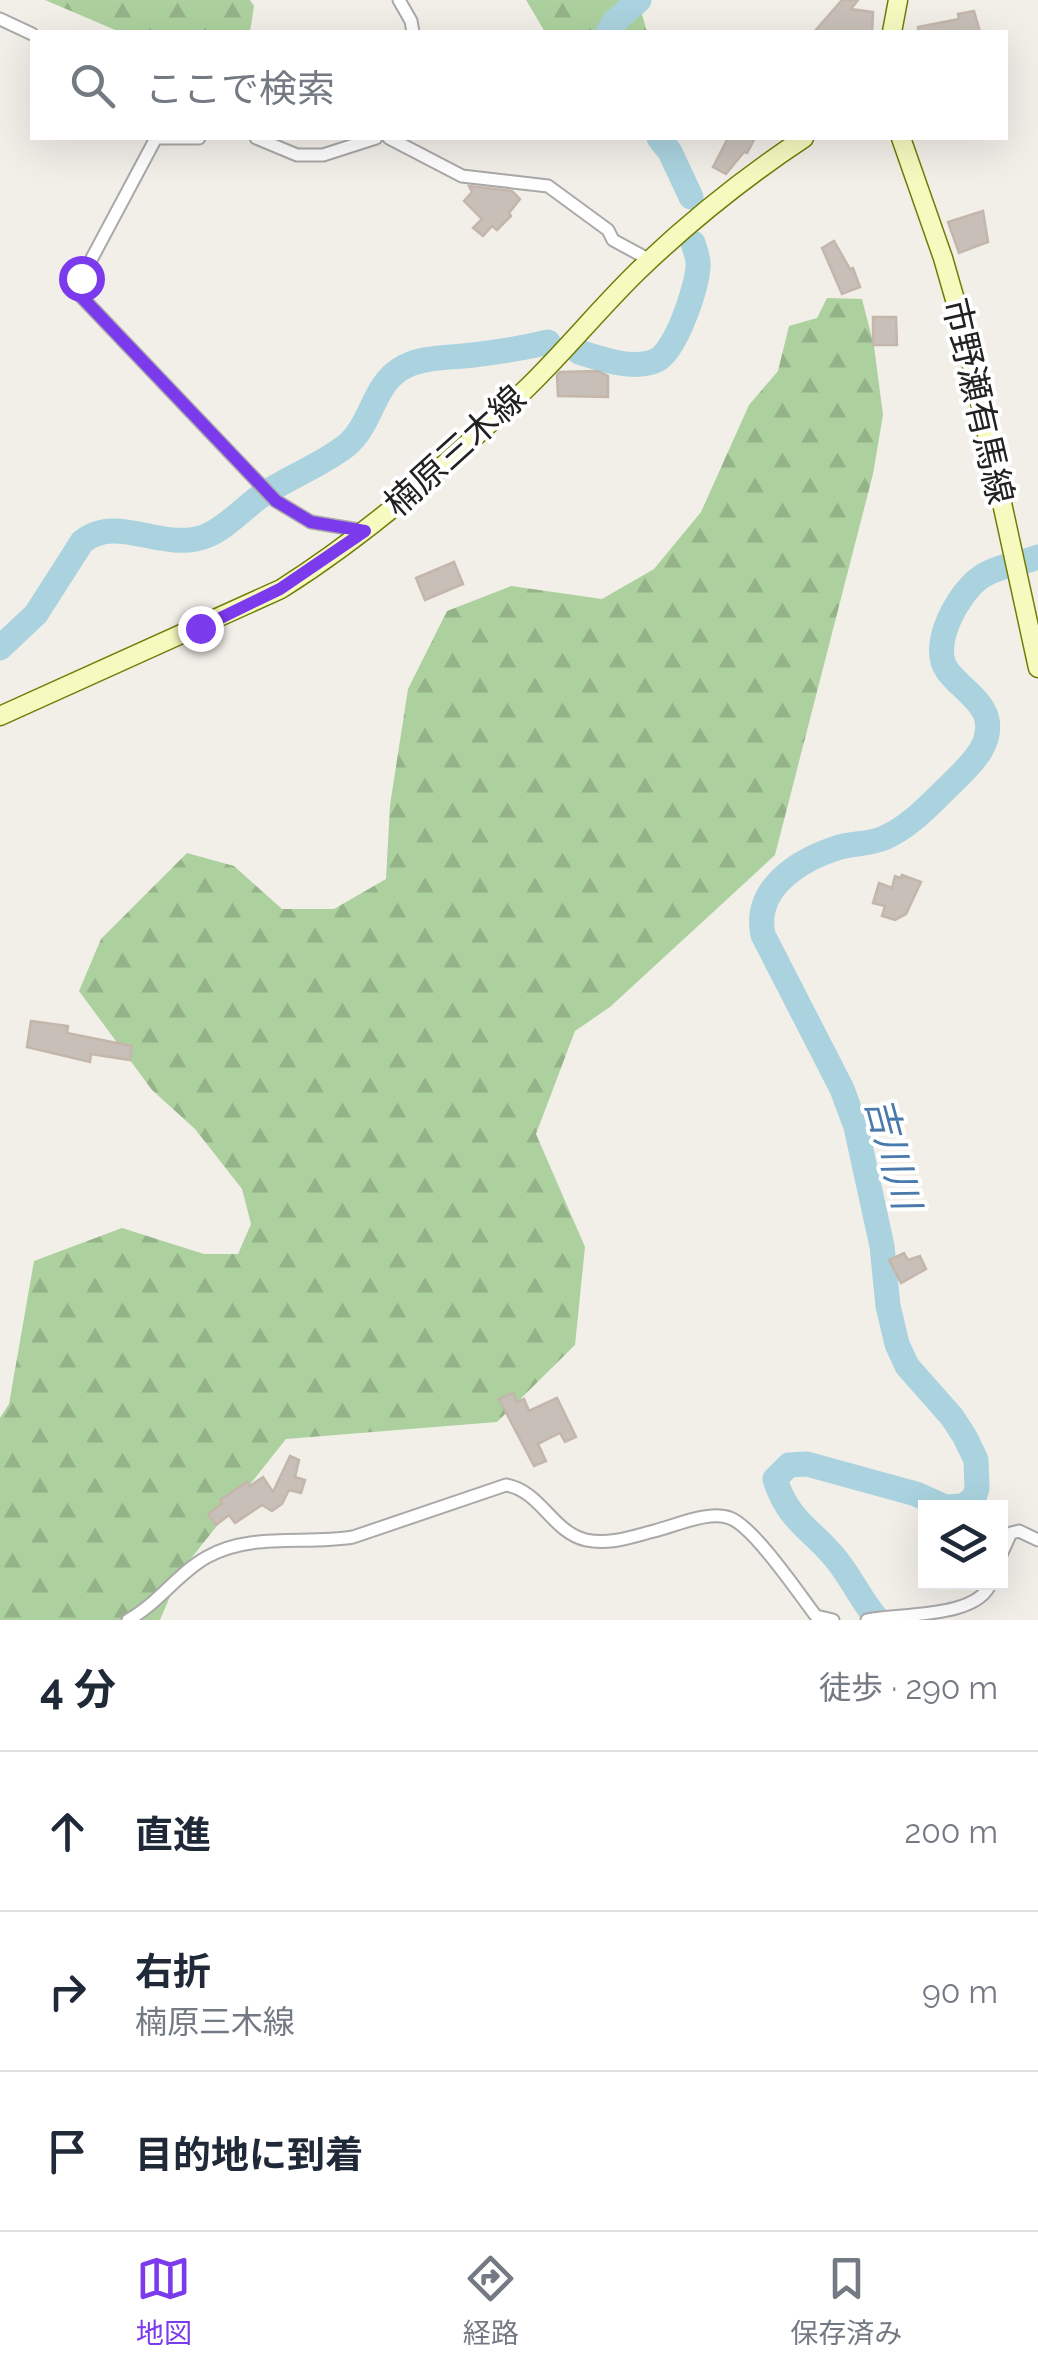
<!DOCTYPE html>
<html lang="ja">
<head>
<meta charset="utf-8">
<style>
	:root { --surface:#fff; --page:#f6f6f7; --text:#1f2937; --muted:#747a83; --line:#e0e1e3; --accent:#7c3aed }
	body { margin:0; font-family:Raleway,"Noto Sans JP",sans-serif; background:var(--page); color:var(--text) }
	.controls { position:absolute; right:30px; bottom:30px; display:grid; overflow:hidden; border-radius:0px; box-shadow:0 10px 40px #0002 }
	.controls button { width:90px; height:90px; display:grid; place-items:center; padding:0; border:0; border-bottom:2px solid var(--line); background:var(--surface); color:var(--text); font:50px sans-serif }
	.stop { position:absolute; width:30px; height:30px; margin:-22px; border:8px solid #7c3aed; border-radius:50%; background:#fff }
	.stop.end { background:#7c3aed; border-color:#fff; box-shadow:0 2px 10px #0008 }
	.list { margin:0; padding:0; list-style:none }
	h2 { display:flex; justify-content:space-between; align-items:center; height:130px; margin:0; padding:0 40px; font-size:42px }
	h2 small { font-size:32px; font-weight:400; color:var(--muted) }
	.list li { display:grid; grid-template-columns:65px 1fr auto; gap:30px; align-items:center; box-sizing:border-box; height:160px; padding:0 40px; border-top:2px solid var(--line) }
	.list b { display:block; font-size:38px; white-space:nowrap }
	.list p { margin:0; font-size:32px; white-space:nowrap; color:var(--muted) }
	.list em { font-size:32px; font-style:normal; color:var(--muted) }
	.icon { flex:none; width:55px; height:55px; fill:none; stroke:currentColor; stroke-width:2; stroke-linecap:round; stroke-linejoin:round }
	.map { position:relative; flex:none; width:1038px; height:1620px; overflow:hidden }
	.search { position:absolute; background:var(--surface); box-shadow:0 10px 40px #0002; left:30px; right:30px; top:30px; height:110px; display:flex; align-items:center; gap:25px; box-sizing:border-box; padding:0 35px; border-radius:0px; color:var(--muted); font-size:38px }
	.sheet { height:610px; background:var(--surface) }
	nav { display:flex; justify-content:space-around; align-items:center; box-sizing:border-box; height:140px; border-top:2px solid var(--line); background:var(--surface); font-size:28px; color:var(--muted) }
	nav a { display:grid; justify-items:center; gap:5px }
	nav .on { color:var(--accent) }
	.map>svg:first-child { display:block }
	.forest { fill:url(#forest-firs) }
	.lines { fill:none; stroke-linecap:round; stroke-linejoin:round }
	.river { stroke:#aad3df; stroke-width:25 }
	.building { fill:#c7bfb8; stroke:#c4b6ab; stroke-width:2.5 }
	.minor-casing { stroke:#a9a9a9; stroke-width:15 }
	.secondary-casing { stroke:#707d05; stroke-width:21 }
	.minor { stroke:#fff; stroke-width:11 }
	.secondary { stroke:#f7fabf; stroke-width:18 }
	.route { stroke:#7c3aed; stroke-width:12 }
	.labels { text-anchor:middle; stroke-width:8; stroke-linejoin:round; paint-order:stroke }
	.street-label { font-size:35px; fill:#222; stroke:#fff }
	.water-label { font-size:38px; font-style:italic; fill:#4a7aab; stroke:#fff }
</style>
</head>
<body>
<div class="map">
<svg width="1038" height="1620" viewBox="0 0 1038 1620">
	<defs>
		<pattern id="forest-firs" width="22" height="20" patternUnits="userSpaceOnUse" patternTransform="scale(2.5)"><rect width="22" height="20" fill="#add19e"/><path d="M5 1l3.5 6h-7zM16 11l3.5 6h-7z" fill="#95b388"/></pattern>
	</defs>
	<rect width="100%" height="100%" fill="#f2efe9"/>
	<path class="forest" d="M45 0H250L254 6 250 32H120Z
		M526 0H638L647 32H545Z
		M827 298 862 299 874 346 883 415 873 474 775 855 610 1007 575 1031 536 1134 585 1247 575 1345 497 1422 286 1439 181 1571 160 1620H0V1418L9 1404 34 1261 122 1228 204 1254H238L251 1224 242 1189 195 1129 152 1090 79 991 101 939 187 853 234 866 282 909H334L386 879 390 805 408 689 447 611 511 586 602 599 654 569 701 512 749 405 778 371 789 326 817 318Z"/>
	<g class="lines">
		<path class="river" d="M608 32 614 22 639 0
			M659 138 670 152 691 197
			M579 352C601 359 634 371 657 360 676 350 697 288 698 266 699 259 695 250 693 243
			M0 648 36 614 82 542C117 513 164 553 206 536 226 528 244 508 262 495 289 477 322 465 347 445 371 425 373 387 399 370 419 356 449 358 473 355 498 352 524 348 548 342
			M878 1620C863 1603 855 1585 842 1567 818 1532 789 1525 775 1479L789 1465 807 1464 916 1494 945 1507 963 1506 974 1498 977 1488 976 1460 965 1437 952 1417 907 1366 897 1344 888 1306 882 1246 856 1127 842 1089 763 935C753 887 801 859 840 847 854 843 871 844 884 838 910 827 930 804 949 786 967 768 995 745 986 716 980 698 957 685 947 670 929 645 959 592 981 577 996 566 1021 564 1038 557"/>
	</g>
	<path class="building" d="M842 0H858L851 9 873 12 872 32H814Z
		M974 11 980 32H918V27L959 19 958 14Z
		M728 138H755L747 153 744 152 726 174 713 167Z
		M469 186 512 191 520 199 509 213 511 216 497 230 492 226 483 236 473 228 482 219 464 201 472 192Z
		M983 211 988 242 959 253 948 222Z
		M834 241 850 269 853 268 860 287 842 294 822 248Z
		M873 317H896L897 345H873Z
		M598 371 608 376V397L558 396 557 375 560 372Z
		M454 562 463 584 425 600 416 578Z
		M902 875 921 882 906 914 895 920 882 916 885 906 873 903 879 883 892 888 895 876 901 878Z
		M31 1021 68 1026 67 1033 132 1046 130 1060 91 1054 90 1062 27 1047Z
		M904 1253 908 1260 920 1256 926 1269 901 1283 889 1260Z
		M513 1393 517 1402 524 1399 529 1411 557 1398 576 1437 565 1442 560 1433 538 1444 546 1461 534 1466 499 1399Z
		M290 1456 299 1460 295 1477 305 1480 301 1493 289 1490 282 1504 272 1511 262 1505 235 1523 229 1515 216 1525 208 1514 222 1504 220 1500 247 1482 250 1486 263 1477 273 1492Z"/>
	<g class="lines">
		<defs>
			<path id="minor" d="M399 0 411 21 413 32
				M0 19 32 34
				M156 138 75 290 276 501 311 522 365 531
				M156 138H199
				M256 138 297 155H323L376 138
				M389 138 462 176 548 186 608 230 613 240 650 260
				M1000 1557 1011 1533 1019 1531 1038 1540
				M128 1620C158 1604 178 1573 207 1557 251 1532 305 1545 353 1537L506 1485C541 1491 552 1532 586 1540 609 1545 631 1537 654 1531 675 1526 709 1510 730 1518 754 1527 799 1594 816 1616L833 1620
				M867 1620C898 1613 979 1619 991 1582"/>
			<path id="secondary" d="M892 32 898 0
				M901 138 943 258 966 338 1038 668
				M0 716 281 589C371 532 451 461 528 387 566 350 600 308 638 271 689 222 745 177 804 138"/>
		</defs>
		<use href="#minor" class="minor-casing"/>
		<use href="#secondary" class="secondary-casing"/>
		<use href="#minor" class="minor"/>
		<use href="#secondary" class="secondary"/>
	</g>
	<g class="lines">
		<path class="route" d="M81 278 75 290 276 501 311 522 365 531 280 589 200 628"/>
	</g>
	<g class="labels">
		<g class="street-label">
			<text transform="translate(978 401) rotate(77)" y="12">市野瀬有馬線</text>
			<text transform="translate(455 451) rotate(-42)" y="12">楠原三木線</text>
		</g>
		<g class="water-label">
			<text transform="translate(893 1153) rotate(75)" y="13">吉川川</text>
		</g>
	</g>
</svg>
<div class="controls">
<button><svg class="icon" aria-label="layers" viewBox="0 0 24 24"><path d="M12 4l9 5-9 5-9-5zM3 14l9 5 9-5"/></svg></button>
</div>
<div class="stop" style="left:81px;top:278px"></div>
<div class="stop end" style="left:200px;top:628px"></div>
<div class="search"><svg class="icon" aria-label="search" viewBox="0 0 24 24"><circle cx="10" cy="10" r="6"/><path d="M15 15l6 6"/></svg>ここで検索</div>
</div>
<section class="sheet">
<h2>4 分<small>徒歩 · 290 m</small></h2>
<ul class="list">
<li><svg class="icon" aria-label="ahead" viewBox="0 0 24 24"><path d="M12 20V5M6 11l6-6 6 6"/></svg><div><b>直進</b></div><em>200 m</em></li>
<li><svg class="icon" aria-label="right" viewBox="0 0 24 24"><path d="M7 20v-9h11M14 6l5 5-5 5"/></svg><div><b>右折</b><p>楠原三木線</p></div><em>90 m</em></li>
<li><svg class="icon" aria-label="arrive" viewBox="0 0 24 24"><path d="M6 21V4h12l-3 4 3 4H6"/></svg><div><b>目的地に到着</b></div></li>
</ul>
</section>
<nav>
<a class="on"><svg class="icon" aria-label="map" viewBox="0 0 24 24"><path d="M3 6l6-2 6 2 6-2v14l-6 2-6-2-6 2zM9 4v14M15 6v14"/></svg>地図</a>
<a><svg class="icon" aria-label="directions" viewBox="0 0 24 24"><path d="M12 3l9 9-9 9-9-9zM9 14v-3h6M13 9l2 2-2 2"/></svg>経路</a>
<a><svg class="icon" aria-label="saved" viewBox="0 0 24 24"><path d="M7 4h10v16l-5-4-5 4z"/></svg>保存済み</a>
</nav>
</body>
</html>
